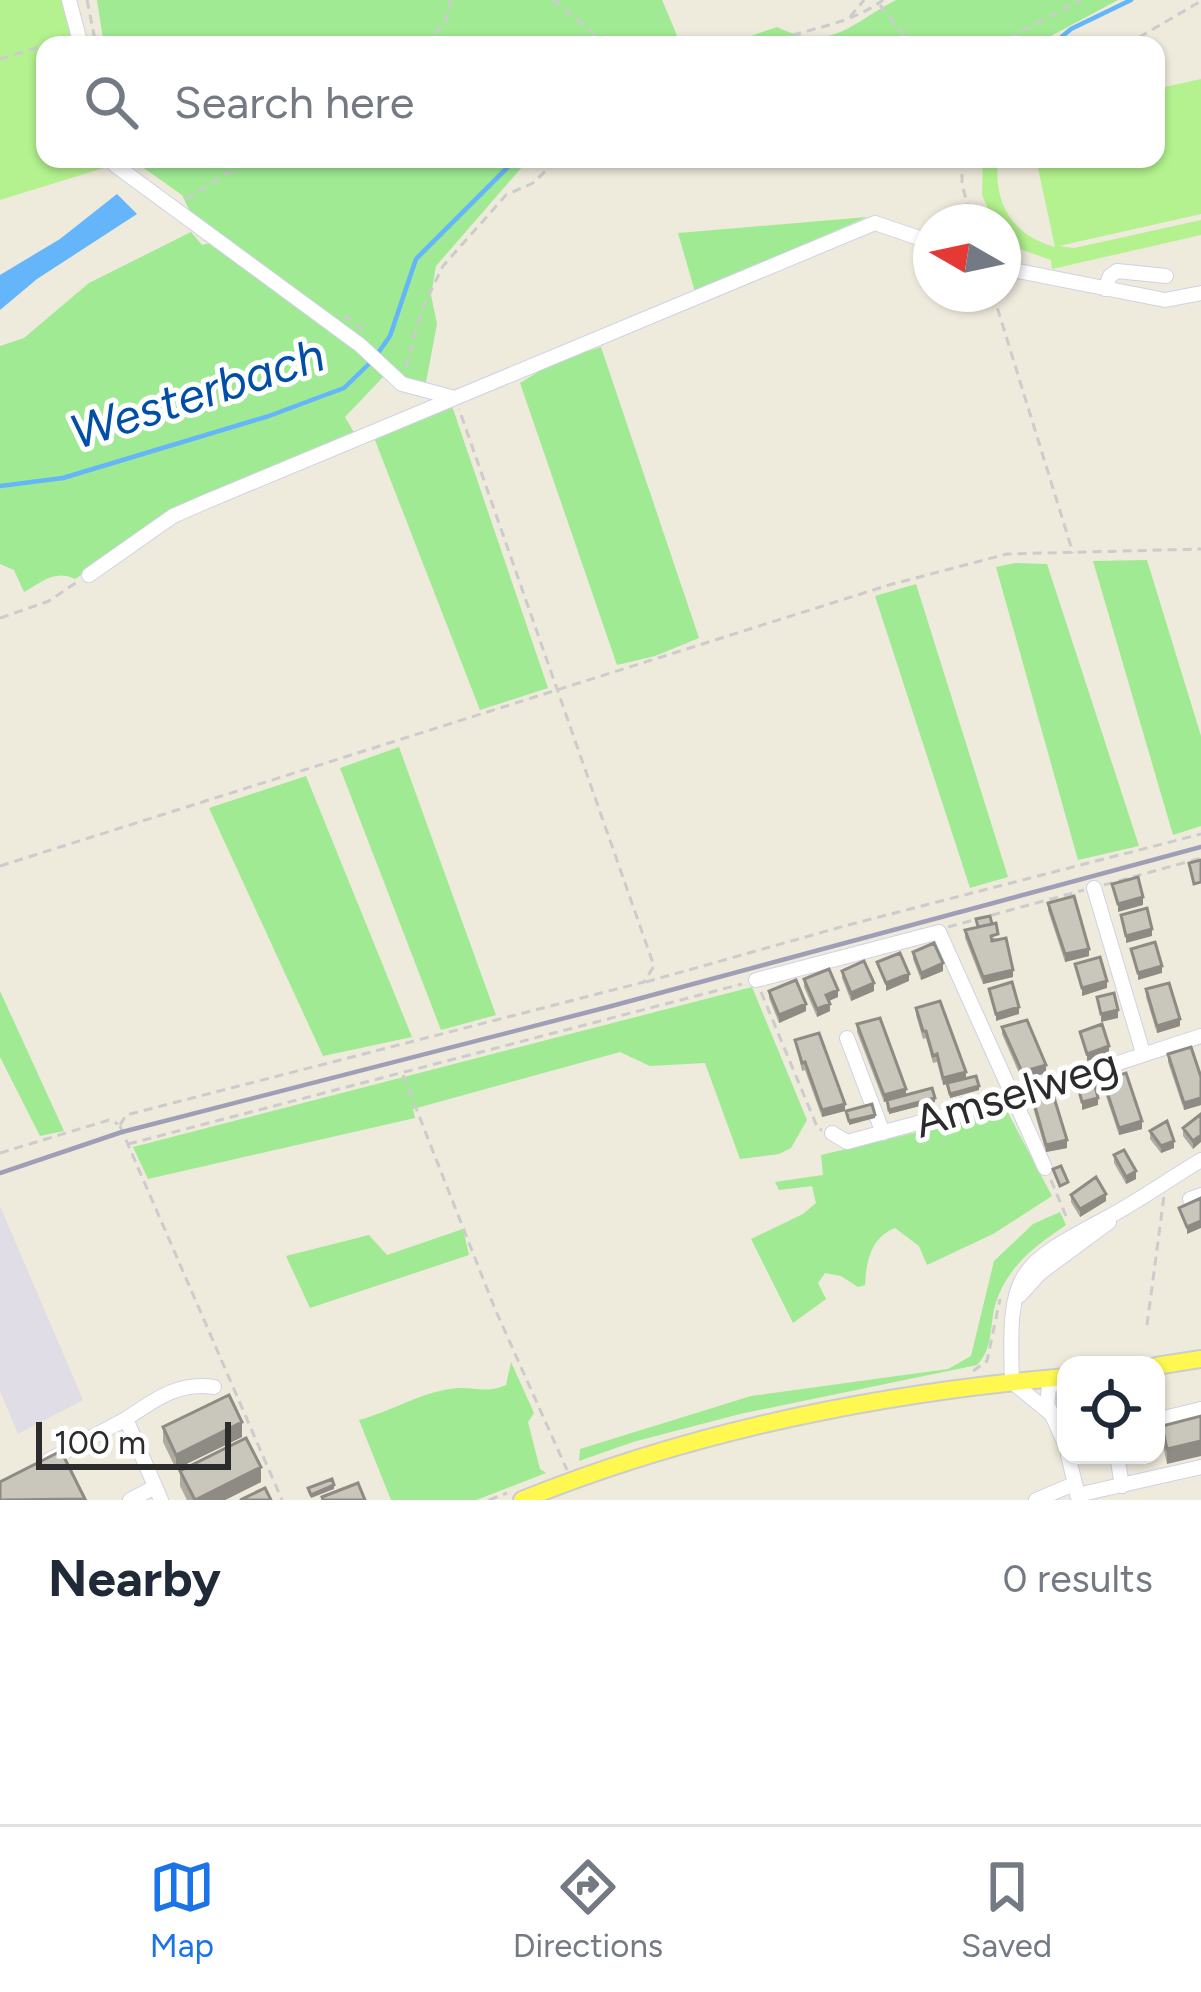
<!DOCTYPE html>
<html lang="en">
<head>
<meta charset="utf-8">
<style>
	:root { --surface:#fff; --page:#f6f6f7; --text:#1f2937; --muted:#747a83; --line:#e0e1e3; --accent:#1a73e8 }
	body { margin:0; font-family:Figtree,sans-serif; background:var(--page); color:var(--text) }
	.controls { position:absolute; right:36px; bottom:36px; display:grid; overflow:hidden; border-radius:24px; box-shadow:0 3px 9px #0004 }
	.controls button { width:108px; height:108px; display:grid; place-items:center; padding:0; border:0; border-bottom:3px solid var(--line); background:var(--surface); color:var(--text); font:60px sans-serif }
	.compass { position:absolute; left:913px; top:204px; width:108px; height:108px; border-radius:50%; background:var(--surface); box-shadow:0 3px 9px #0004; rotate:279deg }
	.scale { position:absolute; left:36px; bottom:30px; width:195px; box-sizing:border-box; padding-left:12px; border:6px solid #2b2b2b; border-top:0; font-size:33px; line-height:42px; white-space:nowrap; color:#2b2b2b; -webkit-text-stroke:9px #fff; paint-order:stroke }
	.list { margin:0; padding:0; list-style:none }
	h2 { display:flex; justify-content:space-between; align-items:center; height:156px; margin:0; padding:0 48px; font-size:51px }
	h2 small { font-size:39px; font-weight:400; color:var(--muted) }
	.icon { flex:none; width:66px; height:66px; fill:none; stroke:currentColor; stroke-width:2; stroke-linecap:round; stroke-linejoin:round }
	.map { position:relative; flex:none; width:1201px; height:1500px; overflow:hidden }
	.search { position:absolute; background:var(--surface); box-shadow:0 3px 9px #0004; left:36px; right:36px; top:36px; height:132px; display:flex; align-items:center; gap:30px; box-sizing:border-box; padding:0 42px; border-radius:24px; color:var(--muted); font-size:45px }
	.sheet { height:324px; background:var(--surface) }
	nav { display:flex; justify-content:space-around; align-items:center; box-sizing:border-box; height:168px; border-top:3px solid var(--line); background:var(--surface); font-size:33px; color:var(--muted) }
	nav a { display:grid; justify-items:center; gap:6px }
	nav .on { color:var(--accent) }
	.map>svg:first-child { display:block }
	.industrial { fill:#e1dde6 }
	.green { fill:#9fea93 }
	.pitch { fill:#b3f28e }
	.water { fill:#65b5fa }
	.lines { fill:none; stroke-linecap:round; stroke-linejoin:round }
	.stream { stroke:#65b5fa; stroke-width:4.5 }
	.minor-casing { stroke:#d1d1e5; stroke-width:16 }
	.major-casing { stroke:#ccc; stroke-width:20 }
	.path { stroke:#ccc; stroke-width:3; stroke-dasharray:9 6; stroke-linecap:butt }
	.minor { stroke:#fff; stroke-width:14 }
	.major { stroke:#fef851; stroke-width:16 }
	.rail { stroke:#9f9eb7; stroke-width:4.5 }
	.wall { fill:#adaaa1 }
	.shaded-wall { fill:#8d8b83 }
	.building { fill:#c9c6bb; stroke:#8d8b83; stroke-width:3 }
	.labels { text-anchor:middle; stroke-width:10; stroke-linejoin:round; paint-order:stroke }
	.street-label { font-size:45px; fill:#2b2b2b; stroke:#fff }
	.water-label { font-size:48px; font-style:italic; fill:#014ea9; stroke:#fff }
</style>
</head>
<body>
<div class="map">
<svg width="1201" height="1500" viewBox="0 0 1201 1500">
	<rect width="100%" height="100%" fill="#eeeadc"/>
	<path class="industrial" d="M0 1206 83 1400 18 1434 0 1391Z"/>
	<path class="green" d="M97 0H662L681 45H104Z
		M896 0H1118L1034 45H724L777 27C832 53 850 24 896 0Z
		M131 159H529L436 266 431 295 437 324 426 382 384 376 345 417 355 434 169 514 75 579C55 569 42 582 24 592L14 570 0 564V346L24 338 89 283 191 232 202 245 210 243 204 241 182 195Z
		M867 217 695 292 678 233Z
		M601 347 699 638 655 656 617 665 520 383 556 361Z
		M451 403 548 688 480 710 373 435Z
		M1147 560 1201 736V826L1173 835 1093 561Z
		M1015 563 1047 564 1139 846 1078 860 996 567Z
		M916 584 1008 877 970 888 875 596Z
		M399 747 496 1015 441 1030 340 768Z
		M306 776 412 1037 323 1056 209 808Z
		M752 987 807 1120 791 1148 779 1154 740 1159 705 1063 650 1066 620 1052 413 1109 415 1118 148 1179 133 1147Z
		M0 991 64 1131 40 1136 0 1057Z
		M1007 1111 1052 1196 993 1234 927 1265 919 1246 895 1228C871 1237 866 1262 865 1285L858 1287 841 1276 825 1273 818 1283 826 1299 793 1323 751 1239 803 1214 816 1203 812 1186 779 1190 775 1182 823 1175 821 1155Z
		M1060 1212 1066 1225C1036 1245 1008 1266 996 1302 989 1324 994 1348 977 1365L740 1414 633 1442 579 1461 580 1449 751 1396 948 1369 971 1356 994 1261 1033 1224Z
		M463 1229 469 1255 310 1308 286 1256 369 1235 387 1255Z
		M511 1362 534 1413 528 1422 540 1469 546 1473 476 1500H391L359 1420C390 1412 417 1394 450 1389 472 1385 483 1395 506 1385Z"/>
	<path class="pitch" d="M0 0H65L78 45H45V159H109L110 166 0 200Z
		M1201 79V214L1059 246 1074 248 1201 220V235L1052 269 1051 260 1020 249 1003 232V222H994L982 195 983 159H998C993 202 1012 236 1055 247L1036 159H1156V89Z"/>
	<path class="water" d="M117 194 137 214 37 279 0 310V275L60 239Z"/>
	<g class="lines">
		<path class="stream" d="M1052 45 1071 29 1131 0
			M378 353 390 336 416 259 516 159
			M0 486 63 478 269 416 344 388 371 362"/>
		<defs>
			<path id="minor" d="M69 0 81 45
				M113 159 115 165 360 345 402 384 455 398
				M1003 268 1165 300 1201 293
				M1105 289 1110 276 1117 271 1166 276
				M89 575 173 516 205 502 875 223 931 242
				M1094 888 1143 1053
				M756 980 939 932 1045 1168
				M847 1038 883 1133
				M832 1133 847 1142 1011 1098 1201 1036
				M1190 1199 1201 1195
				M1020 1295 1040 1273 1109 1222
				M1063 1378 1049 1387 1047 1404 1066 1446
				M1063 1378 1066 1438
				M1050 1413 1012 1382C1008 1269 1016 1266 1112 1215 1143 1198 1171 1178 1201 1160
				M126 1419C154 1400 179 1381 214 1387
				M1156 1420 1201 1409
				M1068 1455 1079 1500
				M1117 1455 1122 1486
				M49 1460 126 1419 161 1500
				M1077 1495 1201 1467
				M130 1500 155 1487
				M1036 1500 1074 1484"/>
			<path id="major" d="M1156 1366 1201 1359
				M522 1500C695 1430 881 1393 1066 1377"/>
		</defs>
		<use href="#minor" class="minor-casing"/>
		<use href="#major" class="major-casing"/>
		<path class="path" d="M87 0 96 45
			M553 0 608 45
			M880 5 912 45
			M850 17 864 0
			M46 45 65 39
			M425 45 446 21 451 0
			M764 45C804 28 846 27 883 0
			M996 45 1081 0
			M1126 45 1201 1
			M0 59 45 45
			M962 159V184L972 222
			M186 199 250 159
			M993 294 1073 553
			M344 315 364 331
			M406 367 422 309 443 266 506 195 533 183 558 159
			M0 618 49 601 77 582
			M0 866 889 585 1007 554 1201 549
			M1104 885 1201 858
			M948 927 1084 890
			M646 982 848 925 1201 834
			M761 992 818 1129 822 1130
			M403 1075 495 1309 567 1470
			M120 1125 126 1115 644 982 654 966 459 409
			M120 1126 282 1500
			M128 1144 742 984
			M0 1153 109 1120 118 1124
			M1051 1180 1068 1221
			M1147 1325 1164 1196
			M973 1371 987 1361 1000 1299
			M489 1500 507 1493"/>
		<use href="#minor" class="minor"/>
		<use href="#major" class="major"/>
		<path class="rail" d="M0 1173 122 1132 608 1007 1201 847"/>
	</g>
	<path class="wall" d="M1048 903 1089 956 1065 962 1048 910Z
		M965 930 998 939 1013 977 983 984 965 938Z
		M913 952 943 971 921 980 913 959Z
		M842 971 874 991 851 1001 842 978Z
		M804 979 838 997 829 1001 830 1011 817 1017 804 987Z
		M1146 989 1180 1026 1157 1033 1146 997Z
		M769 991 806 1011 779 1023 769 998Z
		M916 1008 966 1078 979 1090 950 1098 947 1084 943 1085 937 1062 933 1063 926 1038 923 1039 916 1015Z
		M857 1024 906 1095 935 1102 889 1114 887 1101 884 1102 857 1032Z
		M1002 1027 1046 1073 1022 1080 1002 1034Z
		M795 1040 845 1111 822 1117 805 1070 802 1071Z
		M1168 1054 1201 1077V1105L1184 1110 1168 1062Z
		M1103 1080 1142 1129 1119 1135 1103 1087Z
		M1032 1096 1067 1148 1046 1152 1032 1104Z
		M1201 1114 1193 1149 1183 1136V1128Z
		M1150 1131 1174 1148 1161 1153 1150 1139Z
		M1114 1155 1136 1179 1126 1184 1114 1163Z
		M1071 1195 1106 1201 1080 1217 1071 1202Z
		M1201 1416 1167 1464 1162 1441V1426Z
		M163 1427 242 1437 176 1469 163 1442Z
		M180 1471 261 1482 225 1500H187L180 1486Z"/>
	<path class="shaded-wall" d="M1143 897V905L1118 912V904Z
		M1152 929V936L1126 943V936Z
		M1089 949V956L1065 962V954Z
		M943 963V971L921 980V973Z
		M1162 966V973L1138 980V973Z
		M1013 970V977L983 984V977Z
		M909 974V981L886 991V983Z
		M1107 981V988L1082 996V988Z
		M874 983V991L851 1001V993Z
		M838 990V997L826 1002V995Z
		M806 1004V1011L779 1023V1015Z
		M830 1004V1011L817 1017V1009Z
		M1019 1007V1014L996 1021V1014Z
		M1118 1010V1018L1101 1022V1014Z
		M1180 1019V1026L1157 1033V1026Z
		M1109 1046V1054L1087 1061V1054Z
		M1046 1065V1073L1022 1080V1072Z
		M966 1072V1079L943 1085V1078Z
		M979 1086V1090L950 1098V1094Z
		M906 1089V1096L884 1102V1095Z
		M935 1098V1102L889 1114V1110Z
		M1098 1098V1105L1082 1110V1102Z
		M1201 1098V1105L1184 1110V1103Z
		M845 1104V1111L822 1117V1110Z
		M875 1115V1118L849 1125V1121Z
		M1142 1121V1129L1119 1135V1128Z
		M1201 1135V1142L1193 1149V1141Z
		M1067 1140V1148L1046 1152V1145Z
		M1174 1141V1148L1161 1153V1146Z
		M1136 1171V1179L1126 1184V1177Z
		M1106 1194V1201L1080 1217V1209Z
		M1201 1221V1228L1187 1234V1227Z
		M242 1422V1437L176 1469V1455Z
		M1201 1441V1456L1167 1464V1449Z
		M261 1467V1482L225 1500H195Z
		M334 1485V1489L311 1498V1495Z"/>
	<path class="building" d="M1201 860V882L1194 884 1189 863Z
		M1138 877 1143 897 1118 904 1112 884Z
		M1074 896 1089 949 1065 954 1048 903Z
		M1147 908 1152 929 1126 936 1121 915Z
		M990 916 992 924 978 927 976 919Z
		M996 923 998 934 991 936 992 941 1006 938 1013 970 983 977 965 930Z
		M1155 942 1162 966 1138 973 1131 949Z
		M934 943 943 963 921 973 913 952Z
		M900 953 909 974 886 983 877 962Z
		M1100 957 1107 981 1082 988 1075 964Z
		M864 961 874 983 851 993 842 971Z
		M829 969 838 990 826 995 830 1004 817 1009 804 979Z
		M796 980 806 1004 779 1015 769 991Z
		M1012 982 1019 1007 996 1014 989 989Z
		M1169 983 1180 1019 1157 1026 1146 989Z
		M1114 993 1118 1010 1101 1014 1097 997Z
		M940 1001 966 1072 943 1078 937 1054 933 1056 926 1031H923L916 1008Z
		M880 1018 906 1089 884 1095 857 1024Z
		M1027 1020 1046 1065 1022 1072 1002 1027Z
		M1102 1024 1109 1046 1087 1054 1080 1032Z
		M819 1033 845 1104 822 1110 805 1062 802 1063 795 1040Z
		M1191 1047 1201 1077V1098L1184 1103 1168 1054Z
		M1126 1073 1142 1121 1119 1128 1103 1080Z
		M976 1076 979 1086 950 1094 947 1083Z
		M1095 1086 1098 1098 1082 1102 1079 1091Z
		M932 1088 935 1098 889 1110 887 1100Z
		M1052 1091 1067 1140 1046 1145 1032 1096Z
		M872 1104 875 1115 849 1121 846 1111Z
		M1201 1114V1135L1193 1141 1183 1128Z
		M1167 1121 1174 1141 1161 1146 1150 1131Z
		M1124 1150 1136 1171 1126 1177 1114 1155Z
		M1061 1166 1068 1182 1060 1186 1053 1169Z
		M1096 1177 1106 1194 1080 1209 1071 1195Z
		M1201 1198V1221L1187 1227 1179 1208Z
		M229 1395 242 1422 176 1455 163 1427Z
		M1201 1416V1441L1167 1449 1162 1426Z
		M246 1438 261 1467 195 1500 180 1471Z
		M61 1451 85 1499 0 1500V1482Z
		M332 1479 334 1485 311 1495 308 1488Z
		M358 1483 365 1500H323L322 1497Z
		M265 1488 271 1500H240Z"/>
	<g class="labels">
		<g class="street-label">
			<text transform="translate(1016 1092) rotate(-17)" y="16">Amselweg</text>
		</g>
		<g class="water-label">
			<text transform="translate(197 393) rotate(-18)" y="17">Westerbach</text>
		</g>
	</g>
</svg>
<div class="controls">
<button><svg class="icon" aria-label="locate" viewBox="0 0 24 24"><circle cx="12" cy="12" r="6"/><path d="M12 2v4M12 18v4M2 12h4M18 12h4"/></svg></button>
</div>
<svg class="compass" viewBox="-18 -18 36 36"><path d="M0-13l5 13h-10z" fill="#e53935"/><path d="M0 13l5-13h-10z" fill="#747a83"/></svg>
<div class="scale">100 m</div>
<div class="search"><svg class="icon" aria-label="search" viewBox="0 0 24 24"><circle cx="10" cy="10" r="6"/><path d="M15 15l6 6"/></svg>Search here</div>
</div>
<section class="sheet">
<h2>Nearby<small>0 results</small></h2>
<ul class="list">
</ul>
</section>
<nav>
<a class="on"><svg class="icon" aria-label="map" viewBox="0 0 24 24"><path d="M3 6l6-2 6 2 6-2v14l-6 2-6-2-6 2zM9 4v14M15 6v14"/></svg>Map</a>
<a><svg class="icon" aria-label="directions" viewBox="0 0 24 24"><path d="M12 3l9 9-9 9-9-9zM9 14v-3h6M13 9l2 2-2 2"/></svg>Directions</a>
<a><svg class="icon" aria-label="saved" viewBox="0 0 24 24"><path d="M7 4h10v16l-5-4-5 4z"/></svg>Saved</a>
</nav>
</body>
</html>
